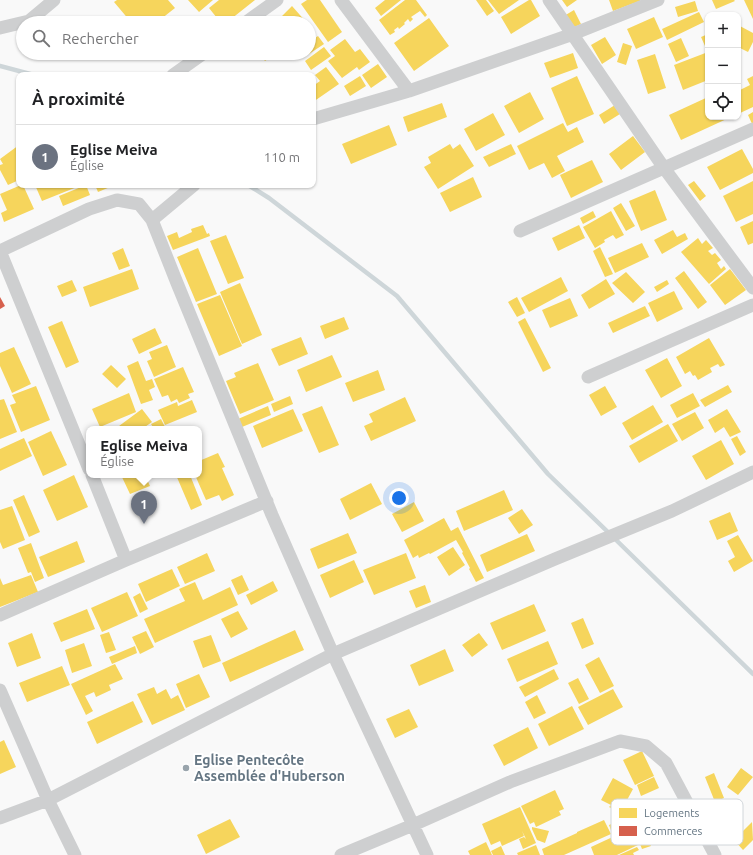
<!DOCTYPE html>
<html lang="fr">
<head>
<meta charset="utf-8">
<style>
	:root { --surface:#fff; --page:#f2f2f2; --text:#202124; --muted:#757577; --line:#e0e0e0; --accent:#1a73e8 }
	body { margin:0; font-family:Ubuntu,sans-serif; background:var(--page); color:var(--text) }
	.controls { position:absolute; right:12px; top:12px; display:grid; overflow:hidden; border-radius:8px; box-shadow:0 1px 3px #0004 }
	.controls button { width:36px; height:36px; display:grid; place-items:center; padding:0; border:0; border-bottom:1px solid var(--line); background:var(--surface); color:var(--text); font:20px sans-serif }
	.you { position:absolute; left:399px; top:498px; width:14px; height:14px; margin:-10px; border:3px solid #fff; border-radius:50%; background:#1a73e8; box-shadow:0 0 0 6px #1a73e833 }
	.badge { display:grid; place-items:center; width:26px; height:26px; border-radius:50%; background:var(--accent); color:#fff; font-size:13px; font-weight:700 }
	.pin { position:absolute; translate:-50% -33px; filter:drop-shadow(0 1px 2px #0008) }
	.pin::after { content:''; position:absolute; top:21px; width:14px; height:12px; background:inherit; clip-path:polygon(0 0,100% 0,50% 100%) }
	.popup { position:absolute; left:86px; top:426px; width:116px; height:52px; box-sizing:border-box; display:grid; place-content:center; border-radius:8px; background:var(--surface); filter:drop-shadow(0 1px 3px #0005); font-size:13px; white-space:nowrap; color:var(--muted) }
	.popup b { font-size:15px; color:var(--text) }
	.popup::after { content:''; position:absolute; left:50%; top:100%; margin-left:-8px; border:8px solid transparent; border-top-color:var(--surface) }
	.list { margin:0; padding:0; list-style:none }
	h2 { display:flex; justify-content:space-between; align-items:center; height:52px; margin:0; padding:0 16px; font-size:17px }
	h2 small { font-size:13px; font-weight:400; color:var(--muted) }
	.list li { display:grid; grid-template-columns:26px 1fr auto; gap:12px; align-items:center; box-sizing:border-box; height:64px; padding:0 16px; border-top:1px solid var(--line) }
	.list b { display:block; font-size:15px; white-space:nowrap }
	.list p { margin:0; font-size:13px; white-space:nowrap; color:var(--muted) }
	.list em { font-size:13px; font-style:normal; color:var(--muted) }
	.icon { flex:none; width:22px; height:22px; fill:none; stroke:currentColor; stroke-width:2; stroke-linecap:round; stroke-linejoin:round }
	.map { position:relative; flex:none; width:753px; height:855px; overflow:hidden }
	.search { position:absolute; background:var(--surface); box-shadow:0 1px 3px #0004; left:16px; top:16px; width:300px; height:44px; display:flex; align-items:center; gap:10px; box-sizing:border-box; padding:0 14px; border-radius:22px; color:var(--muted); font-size:15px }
	.panel { position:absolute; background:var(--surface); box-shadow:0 1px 3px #0004; left:16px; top:72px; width:300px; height:116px; border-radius:8px }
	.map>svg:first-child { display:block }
	.homes { fill:#f6d55c }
	.shops { fill:#d6604d }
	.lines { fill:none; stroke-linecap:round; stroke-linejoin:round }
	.stream { stroke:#ced6d9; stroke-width:4.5 }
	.minor { stroke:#cecfd0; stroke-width:13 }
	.poi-dot { fill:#99a4ac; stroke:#fff; stroke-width:1.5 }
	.labels { text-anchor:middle; stroke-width:4; stroke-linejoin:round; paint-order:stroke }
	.poi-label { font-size:14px; font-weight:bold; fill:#657683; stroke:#fff; text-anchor:start }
	.key { fill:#fff; stroke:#d1d6da; stroke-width:1 }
	.key-label { font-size:11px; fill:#657683 }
</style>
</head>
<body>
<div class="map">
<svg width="753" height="855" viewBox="0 0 753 855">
	<rect width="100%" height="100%" fill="#f9f9f9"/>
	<path class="homes" d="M117 0H168L175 8 156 23H137L133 18 130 21 114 2Z
		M188 0H213L199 12Z
		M219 0H255L226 23H221L209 8Z
		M307 0H320L342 32 328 42 301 4Z
		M385 0H401L381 16 375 8Z
		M405 0H416L427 15 425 17 420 11 411 17 413 19 410 22 408 19 404 23 405 24 399 29 398 27 394 30 395 32 390 35 379 20Z
		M476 0H486L494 11 487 16Z
		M488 0H519L499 14Z
		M529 0H531L540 16 511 34 501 17Z
		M562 0H577L567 7Z
		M609 0H640V1L613 11Z
		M712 0H734L735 1 716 9Z
		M744 0H753V19Z
		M695 1 698 11 678 17 675 7Z
		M292 6 307 23H286L281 17Z
		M574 10 581 24 571 29 564 16Z
		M699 12 704 22 667 40 662 29Z
		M654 17 663 37 636 49 627 29Z
		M429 18 449 46 414 71 394 43Z
		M738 25 753 33V42L748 52 738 47Z
		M708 34V45L705 46 701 37Z
		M318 36 324 44 309 54V42Z
		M605 37 616 55 602 64 591 45Z
		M681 38 689 56 676 62 668 44Z
		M345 39 355 52 360 49 370 62 359 70 357 67 342 78 328 61 335 56 330 50Z
		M623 43 632 46 626 65 617 62Z
		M324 47 331 56 311 70 305 61Z
		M708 52V80L683 90 674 65Z
		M259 53H276L265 61Z
		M573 53 578 68 550 78 544 63Z
		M655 54 666 88 648 94 637 60Z
		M378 64 387 77 371 88 362 75Z
		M326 67 339 84 313 102V86L320 81 315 75Z
		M360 76 366 86 350 96 344 86Z
		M577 76 594 114 567 126 551 88Z
		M753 76V107L738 114V91L750 85 747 79Z
		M530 92 544 119 519 133 504 106Z
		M708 97V117H731L681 140 669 115Z
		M442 103 447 117 408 132 403 117Z
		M615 105 620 114 604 124 599 115Z
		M753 112V126L748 115Z
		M493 113 505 135 476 151 464 129Z
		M563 123 568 132 577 127 584 142 557 156 565 171 552 178 544 163 529 170 517 146Z
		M389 125 397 145 351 164 342 144Z
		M633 136 645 152 621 170 609 154Z
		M450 144 453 149 460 144 474 166 438 189 424 167 431 163 428 157Z
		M511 144 516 154 489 167 483 157Z
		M19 145V170L17 172 19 176V180L8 185 0 170V165L3 164 0 159Z
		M742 149 753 169V173L720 190 707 167Z
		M592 160 603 182 571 198 560 175Z
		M473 177 482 197 450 212 440 193Z
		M694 181 706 196 700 201 688 185Z
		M753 181V214L736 222 723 196Z
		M21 185H23L34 209 4 222 1 213 7 210 0 194Z
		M35 185H82L42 201Z
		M86 185 90 195 63 206 59 196Z
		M95 185H115L98 192Z
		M655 190 667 220 641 231 629 201Z
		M621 203 635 226 626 231 613 208Z
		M593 211 596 217 583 224 580 218Z
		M611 211 624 235 616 239 613 235 604 240 605 242 595 248 583 227Z
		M753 221V243L748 245 740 227Z
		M203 225 207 234 209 233 210 236 173 250 167 236 177 232 179 238 192 232 191 229Z
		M579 225 585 238 558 251 552 238Z
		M673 230 677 237 685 233 688 239 662 254 654 240Z
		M226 235 244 278 228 284 210 241Z
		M698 238 702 244 706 240 713 248 708 251 712 255 715 253 721 260 717 263 721 269 724 266 726 269 709 284 681 252Z
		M642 243 649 257 615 273 608 258Z
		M600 247 613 274 605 277 593 251Z
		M123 248 130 266 119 270 112 253Z
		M198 248 217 294 196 302 177 257Z
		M132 269 139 289 90 307 83 287Z
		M730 269 746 290 725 305 710 285Z
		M684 271 707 302 698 309 675 278Z
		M626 272 645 292 633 303 612 283Z
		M561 277 568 291 529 312 521 298Z
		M606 279 615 294 589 309 581 295Z
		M72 280 77 291 62 297 57 286Z
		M667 280 669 284 657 292 654 287Z
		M240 283 262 335 242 344 220 292Z
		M674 291 683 309 657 322 648 303Z
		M220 295 242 346 219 356 197 304Z
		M517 297 525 313 517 317 508 302Z
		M570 298 578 316 550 328 542 310Z
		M645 306 650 316 613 333 608 323Z
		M344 317 349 329 325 339 320 326Z
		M525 318 551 368 543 372 518 322Z
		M62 321 79 362 66 368 48 327Z
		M155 328 162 343 139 354 132 339Z
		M301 337 308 354 279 366 271 349Z
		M709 338 725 365 720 367 718 364 710 368 712 372 698 380 695 375 693 376 690 371 685 374 676 357Z
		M167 345 176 367 154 377 147 361 152 359 149 352Z
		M14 347 31 384 12 393 0 366V353Z
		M332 355 342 377 306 392 297 370Z
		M667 358 682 386 661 398 645 370Z
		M138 361 146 381 152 379 155 387 149 390 153 400 141 404 127 366Z
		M258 363 274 400 240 414 226 381 236 377 234 373Z
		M111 365 126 379 117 388 102 374Z
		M183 367 194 392 188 394 190 398 179 403 177 399 171 402 168 395 162 397 154 379Z
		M378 370 385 390 353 402 345 383Z
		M728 385 732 392 705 407 700 400Z
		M36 386 50 420 21 432 10 405 16 403 12 395Z
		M605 386 617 407 601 416 589 395Z
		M129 393 136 412 100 427 92 409Z
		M693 393 700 406 677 418 670 405Z
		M290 396 293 404 274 412 271 404Z
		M405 397 416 421 371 441 364 426 373 422 369 414Z
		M4 399 17 432 0 439V400Z
		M192 400 197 412 165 425 158 410 177 402 178 406Z
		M653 405 663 422 632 440 622 423Z
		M268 406 271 415 242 427 238 419Z
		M322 406 339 445 319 453 302 414Z
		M142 409 152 422 142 429H122L119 426Z
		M293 409 303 431 262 448 253 426Z
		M727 409 741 432 730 437 724 427 715 433 708 420Z
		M695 412 704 428 682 441 672 424Z
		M161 419 165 427 160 429H154L151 424Z
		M668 424 678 441 639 463 629 446Z
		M51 431 67 465 43 476 28 442Z
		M737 436 746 452 740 456 731 439Z
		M24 438 32 456 0 471V449Z
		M721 440 734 464 706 480 692 456Z
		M218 453 225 467 222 468 234 495 222 501 219 495 206 500 195 475H199V461Z
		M74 475 88 507 57 521 43 490Z
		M121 475H145L150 486 130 494Z
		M176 475H190L202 505 191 510Z
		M371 483 382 504 350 520 340 499Z
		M504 490 513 510 464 531 456 511Z
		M24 495 40 532 29 537 13 500Z
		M414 502 424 521 402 532 392 514Z
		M12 506 25 540 3 549 0 542V510Z
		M522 509 533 525 519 534 508 518Z
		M730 512 738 531 717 540 709 521Z
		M444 518 451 531 458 527 484 578 476 582 469 569 470 568 462 553 463 552 456 540 430 554 429 553 419 558 418 555 413 558 404 540Z
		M348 533 357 553 318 569 310 549Z
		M527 534 535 551 487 572 480 555Z
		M738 535 753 561 734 572 728 561 735 557 727 541Z
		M77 541 85 562 48 577 39 557Z
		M31 543 44 578 35 582 31 572 28 573 18 548Z
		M453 547 465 565 449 576 437 557Z
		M207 553 215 571 185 584 177 567Z
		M406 553 416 578 374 595 363 570Z
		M354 560 364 582 330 598 320 575Z
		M172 569 180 586 146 602 138 584Z
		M31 575 38 592 0 607V578L3 585Z
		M242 575 249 590 238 595 231 580Z
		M273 581 278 591 251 605 246 595Z
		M195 582 203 600 230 587 238 605 155 643 144 619 185 601 179 589Z
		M425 585 431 602 416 608 409 591Z
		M127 592 138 616 102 632 91 608Z
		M140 593 148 609 140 613 133 597Z
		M534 604 546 631 502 650 490 623Z
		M87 609 95 629 61 642 53 623Z
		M238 611 248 629 231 638 221 619Z
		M583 618 594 644 582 649 571 623Z
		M295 630 304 650 230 682 222 663Z
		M146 631 154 647 140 654 132 637Z
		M109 632 116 650 106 653 100 635Z
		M32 633 41 658 17 667 8 643Z
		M479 633 488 645 472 657 462 645Z
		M211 635 221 661 203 668 193 641Z
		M548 641 558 664 517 682 507 659Z
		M84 643 92 666 72 673 65 650Z
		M135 646 137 653 112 664 109 657Z
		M445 649 454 671 419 686 410 665Z
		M599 657 614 686 600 693 585 665Z
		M115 664 123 679 109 685 111 690 96 697 94 692 85 696 93 711 86 715 71 684Z
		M62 666 70 685 27 702 19 683Z
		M554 669 559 679 525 697 519 687Z
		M199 674 210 697 186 708 176 684Z
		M578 678 589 699 579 704 568 683Z
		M154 687 157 694 166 689 171 699 178 695 185 710 152 725 137 694Z
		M613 689 623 707 588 725 578 707Z
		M537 695 546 713 534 719 525 702Z
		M133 701 143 722 97 744 87 722Z
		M572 706 584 729 549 746 538 724Z
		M409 709 418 727 395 738 386 719Z
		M528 727 538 748 504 766 493 745Z
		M4 740 16 767 0 774V742Z
		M642 751 654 776 635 785 623 760Z
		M741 768 753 777 738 795 727 787Z
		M714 773 724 798 715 802 705 777Z
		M654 777 659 788 641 796 637 785Z
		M613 778 633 789 620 813 609 807 611 805 601 800Z
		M555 790 564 809 559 811 561 815 536 827 534 822 530 824 521 806Z
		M520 807 536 843 523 849 519 839 524 837 526 839 522 831 524 836 502 846 500 841 491 845 482 824Z
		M669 809 674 821 637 838 632 826Z
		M230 819 240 837 206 854 197 835Z
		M604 820 611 834 564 855H544L542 849 577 833V832Z
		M616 822 619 830 612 833 609 825Z
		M752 822 753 840 743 850 734 840Z
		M675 823 681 836 663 845 656 831Z
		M532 827 549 831 545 843 537 840 532 829Z
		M632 828 639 842 648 838 651 846 642 849 640 844 617 855H594L591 847Z
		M486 842 492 855H470L468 851Z
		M536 845 540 855H518L517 853Z
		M501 846 505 855H493L491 851Z
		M637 847 639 850 633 853 634 855H619Z"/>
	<path class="shops" d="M0 297 5 306 0 309Z"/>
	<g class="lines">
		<path class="stream" d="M0 66 34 75
			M248 185 269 198 397 296 548 474 612 536 753 674"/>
		<path class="minor" d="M341 0 409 91
			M549 0 664 168 753 288
			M245 23 277 0
			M0 28 29 21 54 0
			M173 75 204 53
			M313 119 409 91 573 34 658 0
			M152 220 194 185
			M520 231 753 129
			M0 251 89 209 117 200 139 204 152 220 177 283 272 515 333 654 427 855
			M0 251 89 469
			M588 377 753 305
			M92 475 126 560
			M0 615 126 560 267 501
			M0 690 48 800 75 855
			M0 818 48 800 333 654 555 559 672 511 753 472
			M341 855 413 825 510 782 620 741 646 746 666 763 715 855"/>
	</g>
	<circle class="poi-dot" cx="186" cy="768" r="4"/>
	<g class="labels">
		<g class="poi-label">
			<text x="194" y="765">Eglise Pentecôte<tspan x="194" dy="16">Assemblée d'Huberson</tspan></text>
		</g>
	</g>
	<rect x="611" y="799" width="132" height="46" rx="6" class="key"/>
	<rect x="619" y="808" width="18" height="10" fill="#f6d55c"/>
	<rect x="619" y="826" width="18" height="10" fill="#d6604d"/>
	<g class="key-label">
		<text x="644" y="817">Logements</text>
		<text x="644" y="835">Commerces</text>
	</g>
</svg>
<div class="controls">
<button>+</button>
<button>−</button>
<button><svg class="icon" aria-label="locate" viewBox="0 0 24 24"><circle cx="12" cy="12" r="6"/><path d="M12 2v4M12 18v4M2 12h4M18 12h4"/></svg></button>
</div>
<div class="you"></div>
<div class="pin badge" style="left:144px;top:524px;background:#6b7280">1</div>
<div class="popup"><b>Eglise Meiva</b>Église</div>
<div class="search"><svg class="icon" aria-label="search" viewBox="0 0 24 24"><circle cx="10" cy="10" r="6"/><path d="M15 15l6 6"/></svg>Rechercher</div>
<section class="panel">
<h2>À proximité<small></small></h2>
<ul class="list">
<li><span class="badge" style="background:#6b7280">1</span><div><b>Eglise Meiva</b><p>Église</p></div><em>110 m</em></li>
</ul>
</section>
</div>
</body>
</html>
